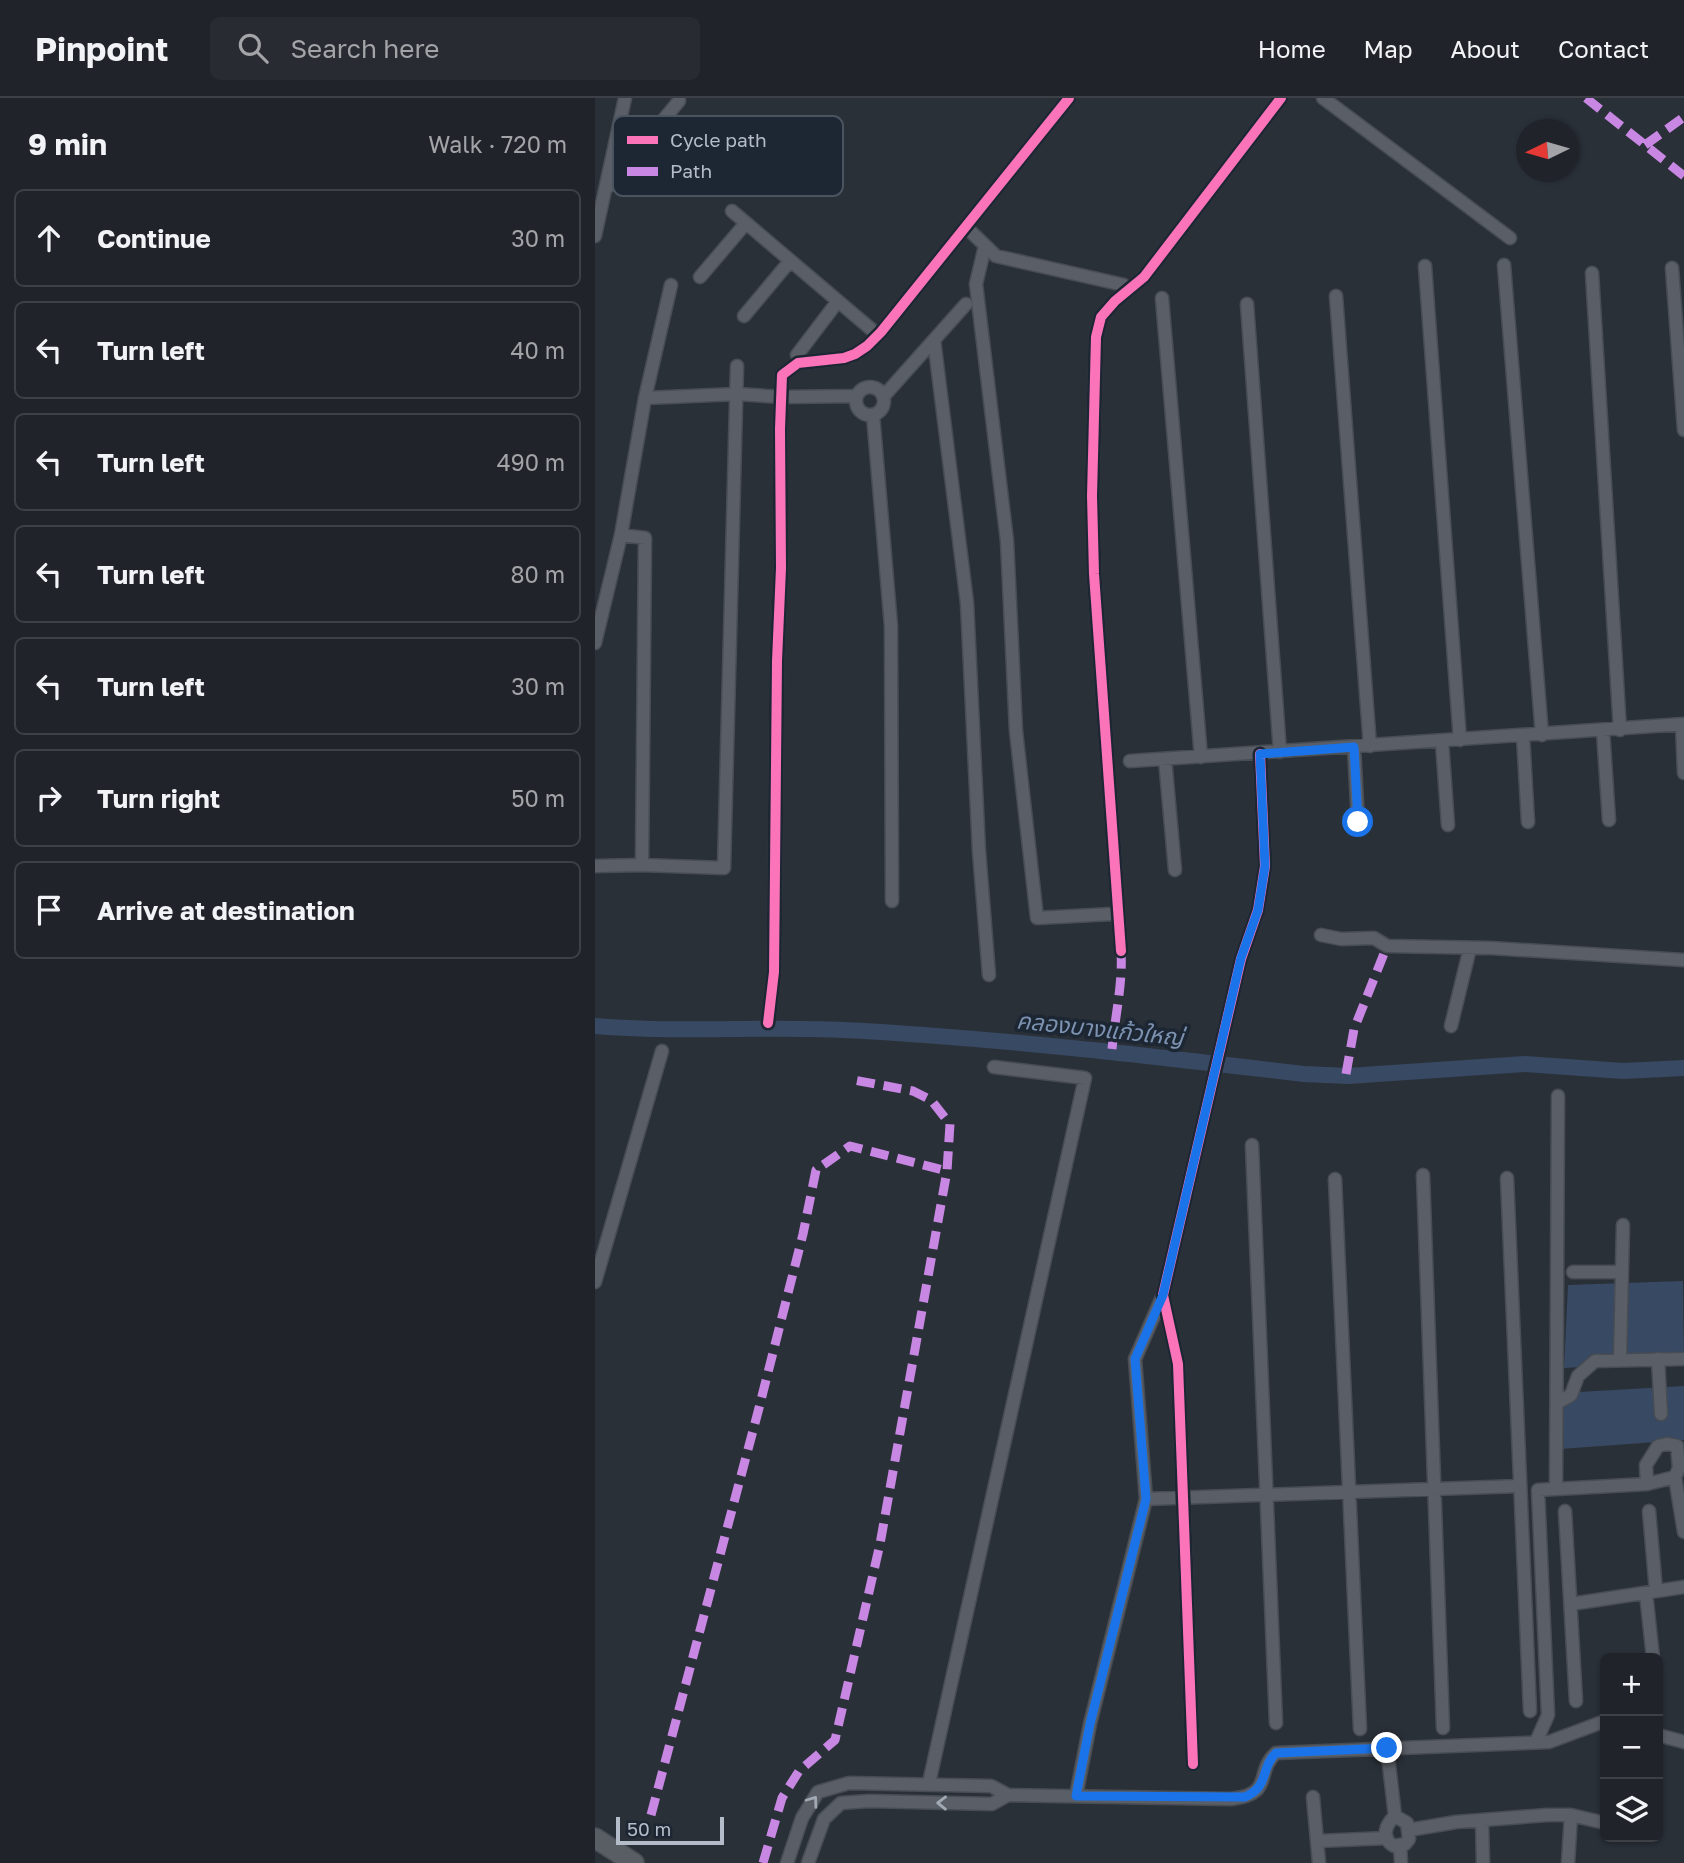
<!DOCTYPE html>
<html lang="en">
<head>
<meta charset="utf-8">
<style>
	:root { --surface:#20242a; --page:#282c32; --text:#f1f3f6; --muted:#a2a4a8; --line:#3d4147 }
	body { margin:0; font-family:"Golos Text","Noto Sans Thai",sans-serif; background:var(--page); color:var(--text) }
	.controls { position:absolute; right:21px; bottom:21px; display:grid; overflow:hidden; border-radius:10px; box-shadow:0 2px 5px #0004 }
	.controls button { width:63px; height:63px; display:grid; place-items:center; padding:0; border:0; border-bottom:2px solid var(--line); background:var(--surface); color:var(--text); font:35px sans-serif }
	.compass { position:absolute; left:921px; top:21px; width:63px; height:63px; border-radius:50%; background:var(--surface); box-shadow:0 2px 5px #0004; rotate:265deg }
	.scale { position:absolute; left:21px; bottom:18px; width:108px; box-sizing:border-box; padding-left:7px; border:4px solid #b4bcc9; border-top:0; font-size:19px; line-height:24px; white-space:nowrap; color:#b4bcc9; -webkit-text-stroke:5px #1d2633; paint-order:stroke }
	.stop { position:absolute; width:21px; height:21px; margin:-16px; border:5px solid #1a73e8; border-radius:50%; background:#fff }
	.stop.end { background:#1a73e8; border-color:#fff; box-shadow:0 2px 7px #0008 }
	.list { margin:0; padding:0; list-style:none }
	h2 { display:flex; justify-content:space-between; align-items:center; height:91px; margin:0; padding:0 28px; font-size:30px }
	h2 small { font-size:23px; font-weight:400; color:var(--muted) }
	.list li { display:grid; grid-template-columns:46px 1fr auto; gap:21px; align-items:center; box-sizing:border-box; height:98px; margin:0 14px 14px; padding:0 14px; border:2px solid var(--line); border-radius:10px }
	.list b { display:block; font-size:26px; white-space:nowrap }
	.list em { font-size:23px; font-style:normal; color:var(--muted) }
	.icon { flex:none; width:38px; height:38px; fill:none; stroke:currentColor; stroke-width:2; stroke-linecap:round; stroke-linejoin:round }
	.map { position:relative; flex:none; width:1089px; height:1765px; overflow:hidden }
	header { display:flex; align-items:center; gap:42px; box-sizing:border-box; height:98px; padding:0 35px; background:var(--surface); border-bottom:2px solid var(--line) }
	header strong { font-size:33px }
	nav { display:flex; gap:38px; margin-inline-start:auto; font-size:24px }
	.search { width:490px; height:63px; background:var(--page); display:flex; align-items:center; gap:18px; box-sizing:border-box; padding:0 24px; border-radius:10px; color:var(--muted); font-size:26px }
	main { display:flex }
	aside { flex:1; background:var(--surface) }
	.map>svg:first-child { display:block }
	.water { fill:#384963 }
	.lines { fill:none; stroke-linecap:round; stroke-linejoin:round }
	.canal { stroke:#384963; stroke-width:16 }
	.minor-casing { stroke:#484c53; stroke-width:15 }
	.secondary-casing { stroke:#484c53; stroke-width:22 }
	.minor { stroke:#5a5e66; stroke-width:12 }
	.secondary { stroke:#595d64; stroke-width:19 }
	.quiet { stroke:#c787e3; stroke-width:9; stroke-dasharray:18 9; stroke-linecap:butt }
	.cycleway-casing { stroke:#1d2633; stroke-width:15 }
	.cycleway { stroke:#fb73b8; stroke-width:10 }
	.oneway { stroke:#a2a9b5 }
	.route { stroke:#1a73e8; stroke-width:9 }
	.labels { text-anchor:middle; stroke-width:7; stroke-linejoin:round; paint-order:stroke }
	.water-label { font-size:23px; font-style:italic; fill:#7c92b1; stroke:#1d2633 }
	.key { fill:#1d2633; stroke:#4a5360; stroke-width:2 }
	.key-label { font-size:19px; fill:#b4bcc9 }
</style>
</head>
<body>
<header>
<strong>Pinpoint</strong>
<div class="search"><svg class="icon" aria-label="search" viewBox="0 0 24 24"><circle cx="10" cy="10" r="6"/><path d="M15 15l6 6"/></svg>Search here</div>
<nav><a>Home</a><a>Map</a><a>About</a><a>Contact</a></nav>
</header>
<main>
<aside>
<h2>9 min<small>Walk · 720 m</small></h2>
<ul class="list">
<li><svg class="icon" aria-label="ahead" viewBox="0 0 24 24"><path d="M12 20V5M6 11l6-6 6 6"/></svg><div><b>Continue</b></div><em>30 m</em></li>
<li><svg class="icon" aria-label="left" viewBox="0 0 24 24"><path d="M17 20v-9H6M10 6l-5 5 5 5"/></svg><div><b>Turn left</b></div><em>40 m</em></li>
<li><svg class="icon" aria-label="left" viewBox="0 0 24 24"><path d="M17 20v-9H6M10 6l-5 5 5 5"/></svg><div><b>Turn left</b></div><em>490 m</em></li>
<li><svg class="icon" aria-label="left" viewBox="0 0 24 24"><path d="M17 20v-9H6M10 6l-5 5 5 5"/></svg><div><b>Turn left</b></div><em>80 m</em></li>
<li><svg class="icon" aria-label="left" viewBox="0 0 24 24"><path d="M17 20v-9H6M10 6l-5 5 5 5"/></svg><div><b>Turn left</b></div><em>30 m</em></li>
<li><svg class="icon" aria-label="right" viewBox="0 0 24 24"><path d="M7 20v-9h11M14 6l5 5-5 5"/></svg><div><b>Turn right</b></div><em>50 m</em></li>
<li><svg class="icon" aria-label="arrive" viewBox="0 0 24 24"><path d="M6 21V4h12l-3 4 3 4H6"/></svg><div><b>Arrive at destination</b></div></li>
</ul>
</aside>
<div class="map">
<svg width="1089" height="1765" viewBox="0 0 1089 1765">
	<rect width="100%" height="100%" fill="#2a3038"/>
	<path class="water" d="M1088 1183 1089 1263 969 1270 973 1187Z
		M1089 1288V1342L965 1351 966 1295Z"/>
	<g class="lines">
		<path class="canal" d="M0 928C83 935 166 928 249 932 403 940 556 958 709 976L753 978 930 966 1028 973 1089 970"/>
		<defs>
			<path id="minor" d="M728 0 915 140
				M13 89 84 3
				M137 113 283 237
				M372 130 401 158 529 187
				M0 138 30 0
				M390 148 381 186 412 443 421 633 442 820 517 816
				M909 167 947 637
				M830 168 865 642
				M1077 170 1089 332
				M997 175 1025 632
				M105 179 151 125
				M741 198 775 648
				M567 200 606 659
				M652 206 685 654
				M149 218 195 163
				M339 242 372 505 384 753 394 877
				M202 257 243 203
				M261 303a14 14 0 1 1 28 0a14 14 0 1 1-28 0Z
				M288 299 371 206
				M50 300 142 296 186 299 262 298
				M278 317 296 528 297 803
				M26 437 50 440 47 767
				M0 545 26 437 50 300 76 187
				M1087 627 1089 675
				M1008 633 1014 722
				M928 638 933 724
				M847 644 853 727
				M759 649 763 724
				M570 661 580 772
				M535 663 1089 626
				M0 768 47 767 129 770 142 268
				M726 837 746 841 779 840 792 848 896 850 1089 862
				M526 853 499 476 497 398 501 239 506 219 520 203 549 179 686 0
				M173 925 179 874 182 563 186 470 185 331 187 277 203 265 249 260 260 256 272 248 286 234 474 0
				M856 928 875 850
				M657 1047 681 1625
				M828 1077 848 1630
				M912 1080 935 1613
				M740 1081 765 1631
				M978 1174H1027
				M0 1184 67 953
				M1063 1261 1066 1316
				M1025 1262 1028 1127
				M962 1305 976 1297 983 1278 1000 1263 1089 1261
				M1080 1379 1089 1434
				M961 1391 963 998
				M551 1401 540 1261 568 1197
				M970 1413 981 1603
				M1054 1413 1061 1493
				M1051 1495 1058 1560
				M976 1506 1089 1489
				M1063 1637 1089 1644
				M941 1644 953 1617 943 1392 1052 1386 1080 1379 1084 1370 1082 1348 1072 1346 1063 1348 1051 1367 1052 1386
				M792 1650 800 1718 812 1725 814 1741 810 1746 799 1748C785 1740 791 1726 800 1718
				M598 1666 583 1266 568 1197 646 861 663 812 670 768 665 656
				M334 1685 490 980 399 969
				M481 1698 495 1626 551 1401 925 1388
				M718 1699 724 1765
				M887 1722 888 1765
				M814 1732 861 1724 952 1717H976L1010 1725
				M723 1743 792 1740
				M805 1747 806 1765
				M192 1765 207 1720 223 1694 254 1685 396 1688 413 1697 636 1701C680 1696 659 1675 681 1655L954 1644 1010 1623
				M213 1765 229 1721 246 1705 274 1703 397 1706 413 1697
				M973 1765 976 1717"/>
			<path id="secondary" d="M0 1740 39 1765"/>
		</defs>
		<use href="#minor" class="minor-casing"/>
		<use href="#secondary" class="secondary-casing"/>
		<use href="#minor" class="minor"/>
		<use href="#secondary" class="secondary"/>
		<path class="quiet" d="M991 0 1089 78
			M1050 47 1089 19
			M517 951C520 918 528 886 526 853
			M751 976 759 931 792 848
			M56 1717 164 1310 208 1136 221 1072 255 1048 352 1073
			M168 1765 187 1700 204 1673 240 1642 285 1446 352 1073 355 1026 336 1002 318 993 259 982"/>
		<defs>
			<path id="cycleway" d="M526 853 499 476 497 398 501 239 506 219 520 203 549 179 686 0
				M173 925 179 874 182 563 186 470 185 331 187 277 203 265 249 260 260 256 272 248 286 234 474 0
				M598 1666 583 1266 568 1197 646 861 663 812 670 768 665 656"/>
		</defs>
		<use href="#cycleway" class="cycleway-casing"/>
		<use href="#cycleway" class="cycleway"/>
	</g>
	<defs><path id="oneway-chevron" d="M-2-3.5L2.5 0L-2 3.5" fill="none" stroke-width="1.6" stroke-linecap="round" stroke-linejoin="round" transform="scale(1.75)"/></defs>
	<g class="oneway">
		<use href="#oneway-chevron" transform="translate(218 1703) rotate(-54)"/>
		<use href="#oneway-chevron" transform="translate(347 1705) rotate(-179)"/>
	</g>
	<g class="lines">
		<path class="route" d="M763 724 759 649 665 656 670 768 663 812 646 860 568 1197 540 1261 551 1401 495 1626 481 1698 650 1699C675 1688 665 1670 681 1655L792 1650"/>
	</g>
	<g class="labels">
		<g class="water-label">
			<text transform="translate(505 931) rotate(6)" y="8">คลองบางแก้วใหญ่</text>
		</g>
	</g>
	<rect x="18" y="18" width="230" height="80" rx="10" class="key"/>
	<rect x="32" y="38" width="31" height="8" fill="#fb73b8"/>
	<rect x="32" y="69" width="31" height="9" fill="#c787e3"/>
	<g class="key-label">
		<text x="75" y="49">Cycle path</text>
		<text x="75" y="80">Path</text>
	</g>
</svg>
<div class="controls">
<button>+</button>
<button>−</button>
<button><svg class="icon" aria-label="layers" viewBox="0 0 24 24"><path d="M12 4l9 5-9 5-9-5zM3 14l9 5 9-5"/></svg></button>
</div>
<svg class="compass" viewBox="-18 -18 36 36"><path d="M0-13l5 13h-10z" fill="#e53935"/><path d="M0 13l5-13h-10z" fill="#a2a4a8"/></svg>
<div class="scale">50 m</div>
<div class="stop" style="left:763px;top:724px"></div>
<div class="stop end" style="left:792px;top:1650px"></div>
</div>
</main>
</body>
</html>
